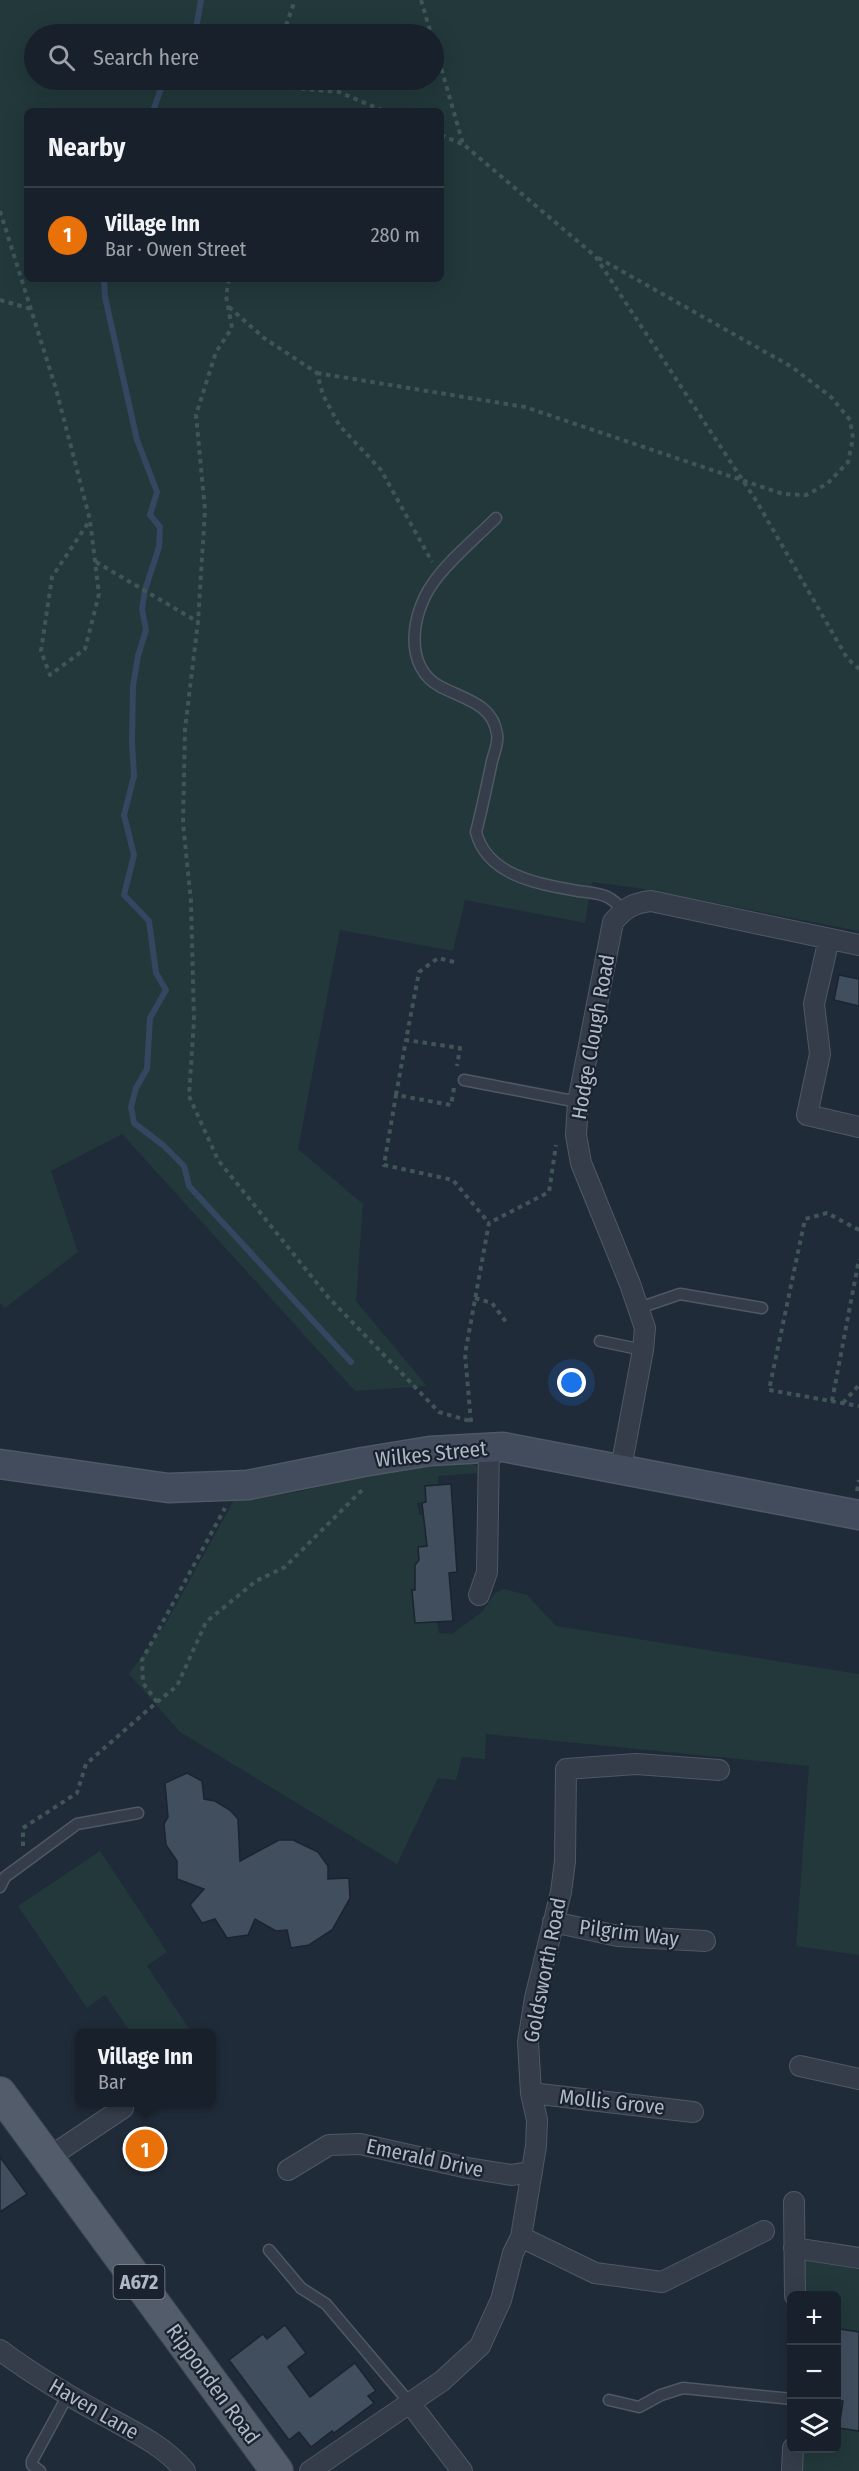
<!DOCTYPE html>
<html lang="en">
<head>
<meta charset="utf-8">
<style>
	:root { --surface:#18202b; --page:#252d37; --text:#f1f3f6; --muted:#9fa3a9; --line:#363e47; --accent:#d93025 }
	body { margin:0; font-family:"Fira Sans Condensed",sans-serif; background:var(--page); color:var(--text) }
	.controls { position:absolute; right:18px; bottom:18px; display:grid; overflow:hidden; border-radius:9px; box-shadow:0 6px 24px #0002 }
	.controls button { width:54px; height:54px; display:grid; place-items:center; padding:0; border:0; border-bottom:2px solid var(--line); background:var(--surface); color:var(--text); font:30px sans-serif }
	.you { position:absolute; left:572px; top:1383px; width:21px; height:21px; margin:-15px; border:4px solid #fff; border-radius:50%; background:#1a73e8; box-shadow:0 0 0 9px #1a73e833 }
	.badge { display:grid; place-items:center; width:39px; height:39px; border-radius:50%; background:var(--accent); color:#fff; font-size:20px; font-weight:700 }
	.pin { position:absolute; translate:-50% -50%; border:3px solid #fff; box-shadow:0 2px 6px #0006 }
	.popup { position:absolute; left:75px; top:2029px; width:141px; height:78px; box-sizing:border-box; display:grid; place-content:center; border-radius:9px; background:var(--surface); filter:drop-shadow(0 2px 4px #0005); font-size:20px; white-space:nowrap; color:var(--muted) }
	.popup b { font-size:22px; color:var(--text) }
	.popup::after { content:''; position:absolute; left:50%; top:100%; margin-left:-12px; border:12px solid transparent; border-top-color:var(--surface) }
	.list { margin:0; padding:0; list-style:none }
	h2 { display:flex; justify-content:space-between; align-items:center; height:78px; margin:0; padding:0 24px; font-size:26px }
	h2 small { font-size:20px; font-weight:400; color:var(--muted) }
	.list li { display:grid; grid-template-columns:39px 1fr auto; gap:18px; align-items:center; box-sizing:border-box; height:96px; padding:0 24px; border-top:2px solid var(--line) }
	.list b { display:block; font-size:22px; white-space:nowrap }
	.list p { margin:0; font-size:20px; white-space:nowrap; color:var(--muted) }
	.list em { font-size:20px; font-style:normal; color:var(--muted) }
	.icon { flex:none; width:33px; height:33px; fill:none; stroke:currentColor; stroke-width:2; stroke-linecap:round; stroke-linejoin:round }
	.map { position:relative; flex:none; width:859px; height:2471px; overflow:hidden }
	.search { position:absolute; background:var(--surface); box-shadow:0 6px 24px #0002; left:24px; top:24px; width:420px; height:66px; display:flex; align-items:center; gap:15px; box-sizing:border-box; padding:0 21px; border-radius:33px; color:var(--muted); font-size:22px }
	.panel { position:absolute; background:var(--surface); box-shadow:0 6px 24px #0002; left:24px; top:108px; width:420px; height:174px; border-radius:9px }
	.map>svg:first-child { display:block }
	.green { fill:#22383a; fill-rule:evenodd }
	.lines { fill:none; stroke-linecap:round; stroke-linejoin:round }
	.stream { stroke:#334761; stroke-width:6 }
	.building { fill:#414e5e; stroke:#1b2430; stroke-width:1.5 }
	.lane-casing { stroke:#4f5864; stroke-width:13 }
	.street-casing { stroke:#4f5864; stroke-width:22 }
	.secondary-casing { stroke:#4f5864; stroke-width:31 }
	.primary-casing { stroke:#3d4653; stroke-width:34 }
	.path { stroke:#405558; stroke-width:4; stroke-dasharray:4.5 4.5; stroke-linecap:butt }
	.lane { stroke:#343d49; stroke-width:10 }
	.street { stroke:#343d49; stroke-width:20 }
	.secondary { stroke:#424c5d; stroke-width:28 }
	.primary { stroke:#525c6a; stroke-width:32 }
	.labels { text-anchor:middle; stroke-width:4.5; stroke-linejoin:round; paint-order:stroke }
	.shield { fill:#19222e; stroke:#828b98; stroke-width:1.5 }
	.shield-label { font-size:20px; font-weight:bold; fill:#afb8c6 }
	.street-label { font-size:21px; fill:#afb8c6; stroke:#19222e }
</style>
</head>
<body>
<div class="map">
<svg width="859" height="2471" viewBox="0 0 859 2471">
	<rect width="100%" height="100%" fill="#202b39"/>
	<path class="green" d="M0 0H859V931L637 888 592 882 585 923 465 900 453 951 340 930 298 1149 363 1204 356 1301 427 1386 355 1391 122 1134 51 1171 78 1252 5 1308 0 1303ZM34 34H434V80H34ZM27 111H441V279H27Z
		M434 1463 472 1464 477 1466 478 1473 438 1476V1485L426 1502 417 1503 419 1515 427 1514V1546L418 1547 420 1560 415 1565V1571L429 1589 412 1590 415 1623 437 1622 439 1633 452 1634 482 1612 495 1593 504 1589 527 1595 556 1626 859 1674V1955L796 1946 809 1766 486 1734 485 1759 462 1757 456 1780 438 1778 397 1864 180 1732 129 1674 166 1623 234 1500 297 1492 377 1473Z
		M100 1851 167 1952 147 1966 192 2033H131L105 1995 87 2008 18 1906Z
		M804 2258 859 2267V2471H799L800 2449 836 2448V2296L803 2295Z"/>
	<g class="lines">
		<path class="stream" d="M195 34 201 0
			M153 111 164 80
			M104 279 105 297 137 440 157 492 150 515 160 527 159 547 145 590 142 609 146 630 138 656 133 686 132 742 134 776 124 815 134 855 124 895 149 921 156 973 166 990 150 1018 147 1069 136 1088 131 1107 134 1123 163 1145 184 1166 189 1186 351 1362"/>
	</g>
	<path class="building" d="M839 975 859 979V1006L834 1000Z
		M451 1484 457 1572 449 1573 453 1621 415 1623 412 1590H415V1565L419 1560 418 1547 427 1546 422 1503 426 1502 425 1486Z
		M187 1773 202 1781 204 1799 215 1801 230 1810 238 1819 240 1861 279 1840H293L318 1852 328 1866V1879L349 1878 350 1898 332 1930 309 1945 291 1948 287 1930 276 1931 255 1919 248 1935 227 1938 215 1919 202 1923 190 1905 204 1889 177 1879V1861L166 1845 164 1824 168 1817 165 1783Z
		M0 2157 27 2194 0 2212Z
		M285 2325 306 2353 288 2367 310 2397 355 2363 376 2391 368 2396 374 2403 334 2433 332 2431 311 2447 299 2432 289 2440 229 2360 263 2334 267 2339Z
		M840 2329 859 2332V2431L839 2428 843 2401 837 2400V2351Z"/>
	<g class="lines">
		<defs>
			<path id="lane" d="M496 518C476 538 449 560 433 583 411 614 403 667 441 687 464 699 493 704 497 734 499 742 494 753 492 761 487 785 482 809 476 832 487 876 539 884 578 891 586 892 597 893 605 896 612 898 618 905 624 910
				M464 1080 578 1102
				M639 1308 680 1294 762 1308
				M600 1341 643 1350
				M0 1887 5 1877 77 1824 138 1813
				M269 2250 301 2288 326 2304 409 2402
				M609 2400 639 2407 661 2395 683 2388 792 2399
				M40 2471 32 2465V2461L68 2395"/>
			<path id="street" d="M829 939 814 1004 820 1054 807 1115 859 1127
				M621 1468 643 1350 645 1328 630 1284 581 1163 576 1135 578 1102 613 922C625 908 633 903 651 901L859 945
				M479 1595 487 1572 489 1446
				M553 1922 618 1936 705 1941
				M800 2066 859 2079
				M531 2093 693 2112
				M48 2158 123 2108
				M288 2170 329 2145 360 2144 468 2168 511 2175 532 2172
				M794 2202 795 2296
				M521 2237 595 2273 662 2282 764 2231
				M794 2248 859 2258
				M0 2350C31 2373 64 2393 98 2412 128 2429 163 2444 185 2471
				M409 2402 462 2471
				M310 2471 442 2381 480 2346 501 2300 513 2253 521 2237 536 2146 537 2120 531 2093 528 2042 535 1998 561 1892 565 1861 566 1769 636 1764 719 1770
				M792 2471 793 2448"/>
			<path id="secondary" d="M0 1464 168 1488 248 1485 363 1462 430 1451 503 1447 859 1515"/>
			<path id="primary" d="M0 2093 277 2471"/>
		</defs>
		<use href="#lane" class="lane-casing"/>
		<use href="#street" class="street-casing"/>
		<use href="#secondary" class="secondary-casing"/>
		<use href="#primary" class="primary-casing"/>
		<path class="path" d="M421 0 431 34
			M283 34 295 0
			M434 43 463 144 595 256 757 502 847 658 859 669
			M280 80 281 87 339 92 384 111
			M441 135 462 144
			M0 211 56 389 90 520 99 594 85 649 50 675 41 651 52 577 90 520
			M229 279 226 296 232 328 216 352 196 415 205 510 198 622 185 729 183 823 191 902 194 1020 189 1096 218 1160 328 1297 439 1412 470 1421
			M0 300 31 309
			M229 307 264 338 317 373 323 395 339 425 381 470 432 562
			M317 373 525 407 783 494 806 495 827 484 848 462 853 438 850 420 831 397 792 367 595 256
			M96 562 198 622
			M454 962 438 958 419 972 406 1040 460 1048 457 1066
			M454 1088 451 1105 396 1095 384 1165 453 1180 489 1223
			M396 1095 406 1040
			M859 1230 827 1213 805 1219 769 1390 859 1406
			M475 1298 492 1303 506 1322
			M832 1401 859 1259
			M843 1403 859 1385
			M471 1422 465 1354 489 1223 549 1192 556 1145
			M857 1491 859 1480
			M157 1702 177 1686 206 1622 256 1581 285 1567 365 1487
			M23 1846V1828L77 1793 86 1764 157 1702 143 1683 142 1660 225 1508"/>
		<use href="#lane" class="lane"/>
		<use href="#street" class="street"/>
		<use href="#secondary" class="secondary"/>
		<use href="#primary" class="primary"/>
	</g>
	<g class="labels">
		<rect class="shield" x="113.5" y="2265" width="51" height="34" rx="4.5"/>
		<g class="shield-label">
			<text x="139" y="2289">A672</text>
		</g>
		<g class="street-label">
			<text transform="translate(593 1037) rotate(-80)" y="7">Hodge Clough Road</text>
			<text transform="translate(431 1454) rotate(-6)" y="7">Wilkes Street</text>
			<text transform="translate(629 1933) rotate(7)" y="7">Pilgrim Way</text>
			<text transform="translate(545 1970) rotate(-79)" y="7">Goldsworth Road</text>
			<text transform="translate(612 2102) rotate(6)" y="7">Mollis Grove</text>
			<text transform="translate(425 2158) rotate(12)" y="7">Emerald Drive</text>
			<text transform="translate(213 2384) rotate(54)" y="7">Ripponden Road</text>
			<text transform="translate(94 2409) rotate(30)" y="7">Haven Lane</text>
		</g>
	</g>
</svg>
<div class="controls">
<button>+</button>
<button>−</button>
<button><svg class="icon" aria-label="layers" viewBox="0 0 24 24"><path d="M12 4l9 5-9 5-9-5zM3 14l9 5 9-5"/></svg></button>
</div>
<div class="you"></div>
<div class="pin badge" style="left:145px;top:2149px;background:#e8710a">1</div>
<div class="popup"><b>Village Inn</b>Bar</div>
<div class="search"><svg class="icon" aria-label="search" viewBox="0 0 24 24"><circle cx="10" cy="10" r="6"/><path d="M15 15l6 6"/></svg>Search here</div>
<section class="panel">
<h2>Nearby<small></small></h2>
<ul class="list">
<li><span class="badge" style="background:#e8710a">1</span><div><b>Village Inn</b><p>Bar · Owen Street</p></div><em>280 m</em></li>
</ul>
</section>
</div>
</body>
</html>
